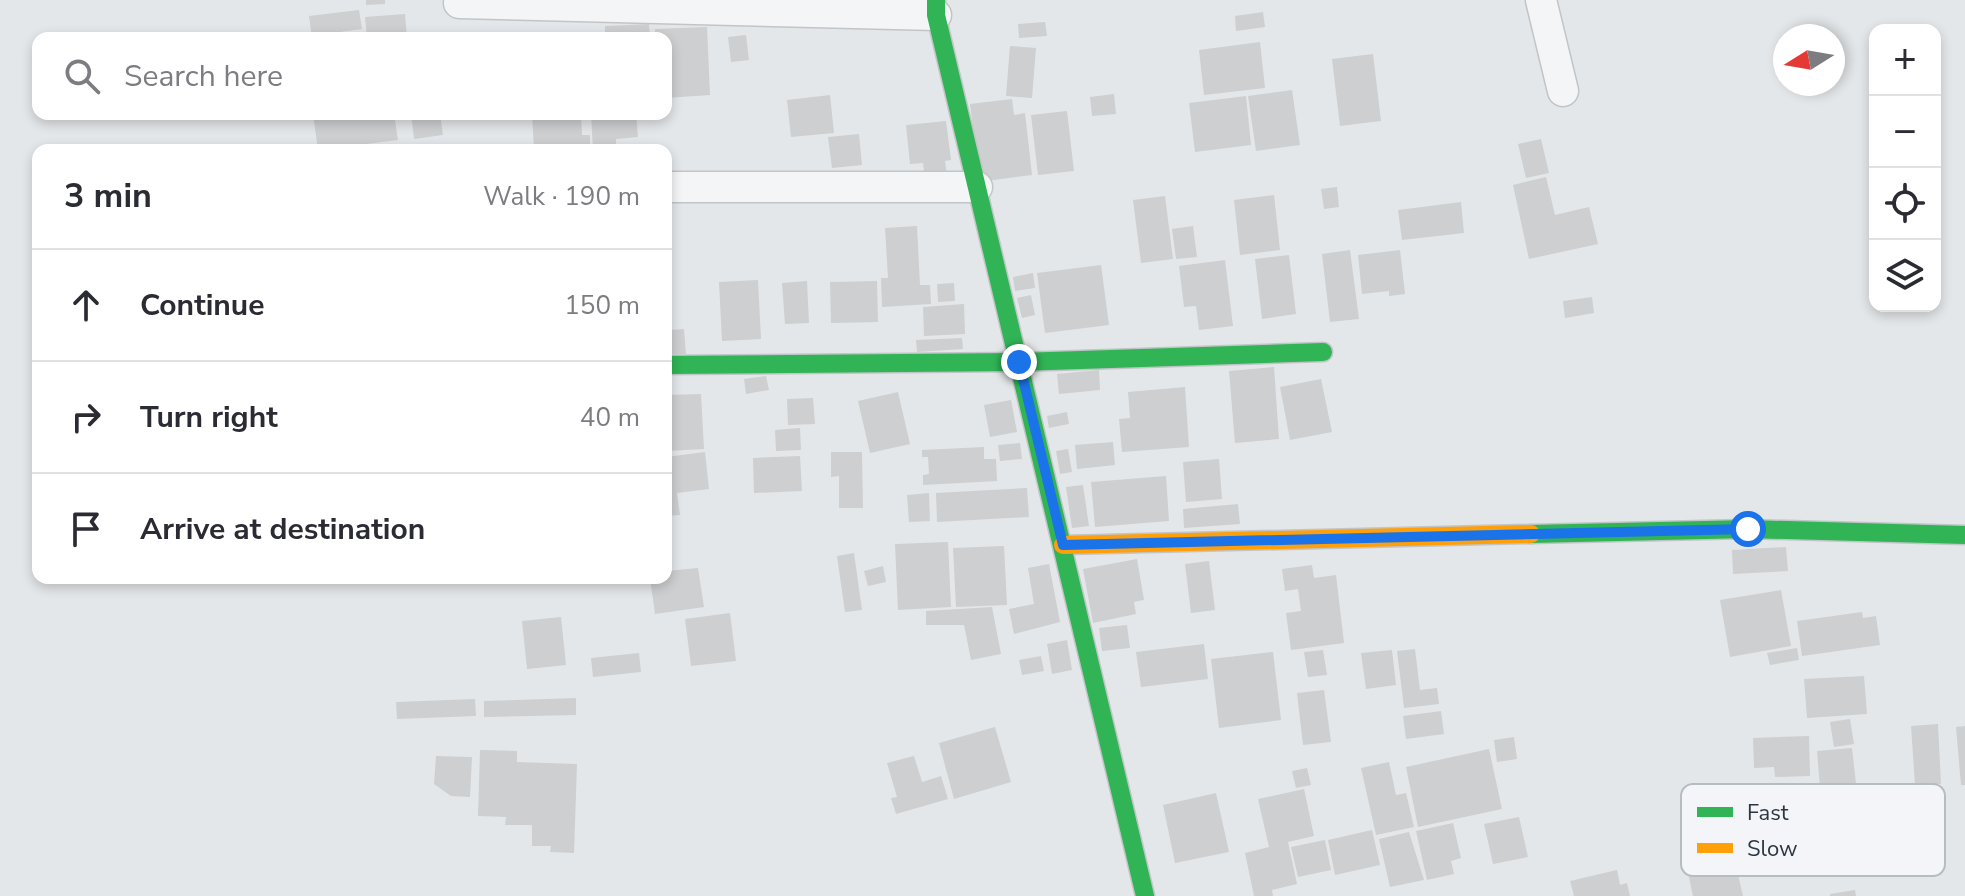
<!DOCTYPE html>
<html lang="en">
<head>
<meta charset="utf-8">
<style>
	:root { --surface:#fff; --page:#f7f7f7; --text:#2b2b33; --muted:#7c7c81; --line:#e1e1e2 }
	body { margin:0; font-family:"Nunito Sans",sans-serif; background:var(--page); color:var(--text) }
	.controls { position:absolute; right:24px; top:24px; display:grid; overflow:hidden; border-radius:16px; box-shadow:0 4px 12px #0003 }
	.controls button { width:72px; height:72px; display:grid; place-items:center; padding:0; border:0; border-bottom:2px solid var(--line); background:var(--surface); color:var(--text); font:40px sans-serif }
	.compass { position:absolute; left:1773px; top:24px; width:72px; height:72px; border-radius:50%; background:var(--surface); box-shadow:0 4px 12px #0003; rotate:259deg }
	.stop { position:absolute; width:24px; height:24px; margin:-18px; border:6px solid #1a73e8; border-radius:50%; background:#fff }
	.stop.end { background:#1a73e8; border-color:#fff; box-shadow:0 2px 8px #0008 }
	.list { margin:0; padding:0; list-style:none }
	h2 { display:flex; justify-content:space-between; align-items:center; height:104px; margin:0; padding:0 32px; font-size:34px }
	h2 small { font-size:26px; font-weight:400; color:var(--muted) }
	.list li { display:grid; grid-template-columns:52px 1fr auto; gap:24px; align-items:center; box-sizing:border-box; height:112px; padding:0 32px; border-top:2px solid var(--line) }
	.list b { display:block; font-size:30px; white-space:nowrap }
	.list em { font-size:26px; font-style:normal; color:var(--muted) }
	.icon { flex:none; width:44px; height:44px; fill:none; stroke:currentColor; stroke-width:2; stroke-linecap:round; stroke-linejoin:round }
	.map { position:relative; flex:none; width:1965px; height:896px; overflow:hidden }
	.search { position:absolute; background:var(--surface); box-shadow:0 4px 12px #0003; left:32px; top:32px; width:640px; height:88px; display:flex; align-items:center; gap:20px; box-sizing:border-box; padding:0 28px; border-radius:16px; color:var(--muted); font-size:30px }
	.panel { position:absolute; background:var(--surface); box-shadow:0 4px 12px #0003; left:32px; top:144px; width:640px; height:440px; border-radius:16px }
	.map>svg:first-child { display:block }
	.building { fill:#cdcfd1 }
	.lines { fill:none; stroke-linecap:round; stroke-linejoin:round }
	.street-casing { stroke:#c2c5c7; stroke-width:33 }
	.fast-casing { stroke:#c2c5c7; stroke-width:21 }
	.slow-casing { stroke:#c2c5c7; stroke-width:21 }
	.street { stroke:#f4f5f6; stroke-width:30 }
	.fast { stroke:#30b455; stroke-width:18 }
	.slow { stroke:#ff9f0a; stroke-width:18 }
	.route { stroke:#1a73e8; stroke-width:10 }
	.key { fill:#f3f5f8; stroke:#b7bcc1; stroke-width:2 }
	.key-label { font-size:22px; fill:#2c3641 }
</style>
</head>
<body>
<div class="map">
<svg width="1965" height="896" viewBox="0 0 1965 896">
	<rect width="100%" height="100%" fill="#e4e7e9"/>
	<path class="building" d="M366 0H385V4L366 5Z
		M359 10 362 29 332 33V38H312L309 16Z
		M1263 12 1265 27 1236 31 1235 16Z
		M405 14 407 38H367L365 17Z
		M1045 22 1047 36 1019 38 1018 24Z
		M649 24 650 38H605V26Z
		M707 27 710 95 666 98V38H655V29Z
		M746 35 749 60 731 62 728 37Z
		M1260 42 1265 88 1204 95 1199 50Z
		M1010 46 1036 48 1032 98 1006 96Z
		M1373 54 1381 121 1340 126 1332 59Z
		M1292 90 1300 145 1256 151 1248 96Z
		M1114 94 1116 114 1092 116 1090 97Z
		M830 95 834 133 791 137 787 100Z
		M1246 96 1251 145 1195 152 1189 103Z
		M1012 99 1014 115 1025 113 1032 175 979 182 970 104Z
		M1067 111 1074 171 1038 175 1031 115Z
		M313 114H394L398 140 318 150Z
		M411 114H440L443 135 414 139Z
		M532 114H581L582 135H590V150H534Z
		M591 114H636L638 137 616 139V150H593Z
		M946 121 951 160 945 161 947 176 925 179 923 163 910 164 906 125Z
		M859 134 862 165 832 168 828 137Z
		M1541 139 1549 173 1526 178 1518 144Z
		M1546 177 1555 215 1589 207 1598 244 1529 259 1513 185Z
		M1337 187 1339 207 1324 209 1321 189Z
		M1274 195 1280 250 1240 255 1234 200Z
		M1165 196 1173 259 1141 263 1133 200Z
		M1461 202 1464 233 1402 240 1398 210Z
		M917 226 920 285H930L931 304 882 307 881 278H888L885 228Z
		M1193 226 1197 257 1176 259 1172 229Z
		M1350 250 1359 319 1330 322 1322 254Z
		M1400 250 1405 294 1389 296V291L1362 294 1358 255Z
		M1289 255 1296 314 1262 319 1255 259Z
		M1225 260 1233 326 1199 330 1196 306 1184 307 1179 266Z
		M1101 265 1109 325 1045 333 1037 273Z
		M1033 273 1035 288 1015 291 1013 277Z
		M758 280 761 339 722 341 719 282Z
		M807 281 809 323 785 324 782 283Z
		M877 281 878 322 831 323 830 282Z
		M954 283 955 301 938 302 937 284Z
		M1031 295 1035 315 1022 318 1017 298Z
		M1592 297 1594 313 1565 318 1563 301Z
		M964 304 965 334 924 336 923 307Z
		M684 329 686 354H668L667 330Z
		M962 338 963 349 917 352 916 340Z
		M1274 367 1279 439 1235 443 1229 371Z
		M1099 370 1100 390 1059 394 1057 374Z
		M766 376 769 390 746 394 744 379Z
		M1321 379 1332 432 1290 440 1280 387Z
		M1185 387 1189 447 1122 452 1119 419 1130 418 1128 392Z
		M898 392 910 444 870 453 858 401Z
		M701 394 704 449 666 451V395Z
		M813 398 815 424 788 425 787 399Z
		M1011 400 1017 432 990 437 984 405Z
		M1067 412 1069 424 1049 428 1047 416Z
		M800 428 801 450 776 451 775 430Z
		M1113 442 1115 465 1077 469 1075 445Z
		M1020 443 1022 459 1000 461 998 445Z
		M984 447V459H996L997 481 923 485V475L929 474 928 457H922V450Z
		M1068 449 1072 472 1060 474 1056 451Z
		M705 452 709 489 677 493 680 515 666 516V457Z
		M831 452H862L863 508H839V476L831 477Z
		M800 456 802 491 754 493 753 458Z
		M1219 459 1222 499 1186 502 1183 462Z
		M1166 476 1169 521 1095 527 1091 482Z
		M1083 485 1089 526 1072 528 1066 487Z
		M1027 488 1029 517 937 522 936 493Z
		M929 493 930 521 909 522 907 495Z
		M1238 504 1240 524 1184 528 1183 509Z
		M948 542 951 607 898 610 895 544Z
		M1004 546 1007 605 956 607 953 548Z
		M1786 547 1788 571 1733 574 1732 550Z
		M854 553 862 610 845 612 837 556Z
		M1137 559 1144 600 1134 602 1136 614 1093 623 1083 569Z
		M1209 561 1215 610 1191 613 1185 564Z
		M1049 564 1060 622 1014 634 1009 609 1034 604 1028 568Z
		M1312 565 1314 578 1336 575 1344 643 1291 650 1286 613 1301 611 1298 589 1285 591 1282 569Z
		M883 566 886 582 868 586 864 571Z
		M698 568 704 607 655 614 650 578H666V571Z
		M1781 590 1791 646 1730 657 1720 600Z
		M992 607 1001 654 971 660 964 625H926V611Z
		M1862 612 1863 618 1876 616 1880 645 1802 656 1797 621Z
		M730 613 736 661 691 666 685 619Z
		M561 617 566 665 527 669 522 621Z
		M1127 625 1130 648 1102 651 1099 628Z
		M1067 640 1072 670 1052 674 1047 644Z
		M1204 644 1208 679 1141 687 1136 652Z
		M1797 648 1799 660 1770 665 1767 653Z
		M1415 649 1420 690 1437 688 1439 704 1404 708 1397 651Z
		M1323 650 1327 675 1308 677 1304 652Z
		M1392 650 1396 685 1366 689 1361 653Z
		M1273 652 1281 720 1219 728 1211 659Z
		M639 653 641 672 593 677 591 658Z
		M1041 656 1044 671 1022 675 1019 660Z
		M1864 676 1867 714 1807 718 1804 679Z
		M1324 690 1331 742 1303 745 1297 693Z
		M576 698V715L484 717V701Z
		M475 699 476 716 397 719 396 702Z
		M1441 711 1444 734 1406 739 1403 716Z
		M1850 719 1854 744 1834 747 1830 722Z
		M1938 724 1941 784 1915 785 1911 726Z
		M1965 726V785H1961L1956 727Z
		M995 727 1011 782 954 799 939 743Z
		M1809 736 1810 776 1775 777 1774 767 1754 768 1753 738Z
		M1514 737 1517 759 1497 762 1494 740Z
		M1852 748 1856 784 1820 788 1817 751Z
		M1489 749 1502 809 1418 827 1406 767Z
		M480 750 517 751V762L577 764 574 853 550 852 551 846H532V825H505L506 817 478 816Z
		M436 756 472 757 470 797 451 796 434 784Z
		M914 756 922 782 941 776 948 799 896 814 891 798 897 797 887 763Z
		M1389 762 1396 795 1406 793 1414 827 1376 835 1361 768Z
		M1307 768 1311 785 1296 788 1292 771Z
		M1304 789 1314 836 1288 842 1297 884 1272 890 1273 896H1254L1245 853 1269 847 1258 799Z
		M1216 793 1229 852 1175 863 1163 805Z
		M1519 817 1528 857 1493 864 1484 824Z
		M1453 823 1461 858 1451 861 1454 874 1427 880 1416 831Z
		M1372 830 1380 865 1335 875 1328 840Z
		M1409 832 1424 880 1390 887 1379 839Z
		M1729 836 1743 896H1693L1685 859 1717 852 1714 840Z
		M1325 840 1331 870 1298 877 1291 847Z
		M1617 870 1620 885 1627 883 1630 896H1574L1570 881Z
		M1855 890 1856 896H1830V894Z"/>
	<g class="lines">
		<defs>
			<path id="street" d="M1541 0 1563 91
				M459 3 936 15
				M666 187H977"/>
			<path id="fast" d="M936 0V15L1145 896
				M666 365 1019 362 1323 352
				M1531 534 1748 529 1965 535"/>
			<path id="slow" d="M1063 545 1531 534"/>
		</defs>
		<use href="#street" class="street-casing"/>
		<use href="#fast" class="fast-casing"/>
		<use href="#slow" class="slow-casing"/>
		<use href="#street" class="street"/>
		<use href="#fast" class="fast"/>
		<use href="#slow" class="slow"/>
	</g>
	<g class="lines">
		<path class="route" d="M1019 362 1063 545 1748 529"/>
	</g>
	<rect x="1681" y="784" width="264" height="92" rx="12" class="key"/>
	<rect x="1697" y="807" width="36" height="10" fill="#30b455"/>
	<rect x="1697" y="843" width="36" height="10" fill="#ff9f0a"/>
	<g class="key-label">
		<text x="1747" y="820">Fast</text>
		<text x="1747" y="856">Slow</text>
	</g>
</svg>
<div class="controls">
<button>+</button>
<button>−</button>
<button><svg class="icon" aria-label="locate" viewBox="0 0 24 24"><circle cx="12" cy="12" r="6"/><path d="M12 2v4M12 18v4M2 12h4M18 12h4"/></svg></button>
<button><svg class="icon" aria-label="layers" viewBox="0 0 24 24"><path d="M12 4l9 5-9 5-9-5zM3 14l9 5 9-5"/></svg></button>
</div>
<svg class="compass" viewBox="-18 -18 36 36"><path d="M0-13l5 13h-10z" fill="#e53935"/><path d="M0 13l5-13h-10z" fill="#7c7c81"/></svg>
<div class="stop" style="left:1748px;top:529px"></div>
<div class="stop end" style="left:1019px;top:362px"></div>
<div class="search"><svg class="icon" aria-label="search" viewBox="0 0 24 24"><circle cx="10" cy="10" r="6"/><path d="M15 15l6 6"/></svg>Search here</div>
<section class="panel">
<h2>3 min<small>Walk · 190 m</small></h2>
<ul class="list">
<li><svg class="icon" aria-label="ahead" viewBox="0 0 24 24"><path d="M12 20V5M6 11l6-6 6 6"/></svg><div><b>Continue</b></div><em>150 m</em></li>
<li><svg class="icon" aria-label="right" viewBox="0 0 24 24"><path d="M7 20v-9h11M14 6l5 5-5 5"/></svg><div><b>Turn right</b></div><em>40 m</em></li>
<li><svg class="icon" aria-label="arrive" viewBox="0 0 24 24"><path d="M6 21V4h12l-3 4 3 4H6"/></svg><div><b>Arrive at destination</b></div></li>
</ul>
</section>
</div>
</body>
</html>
